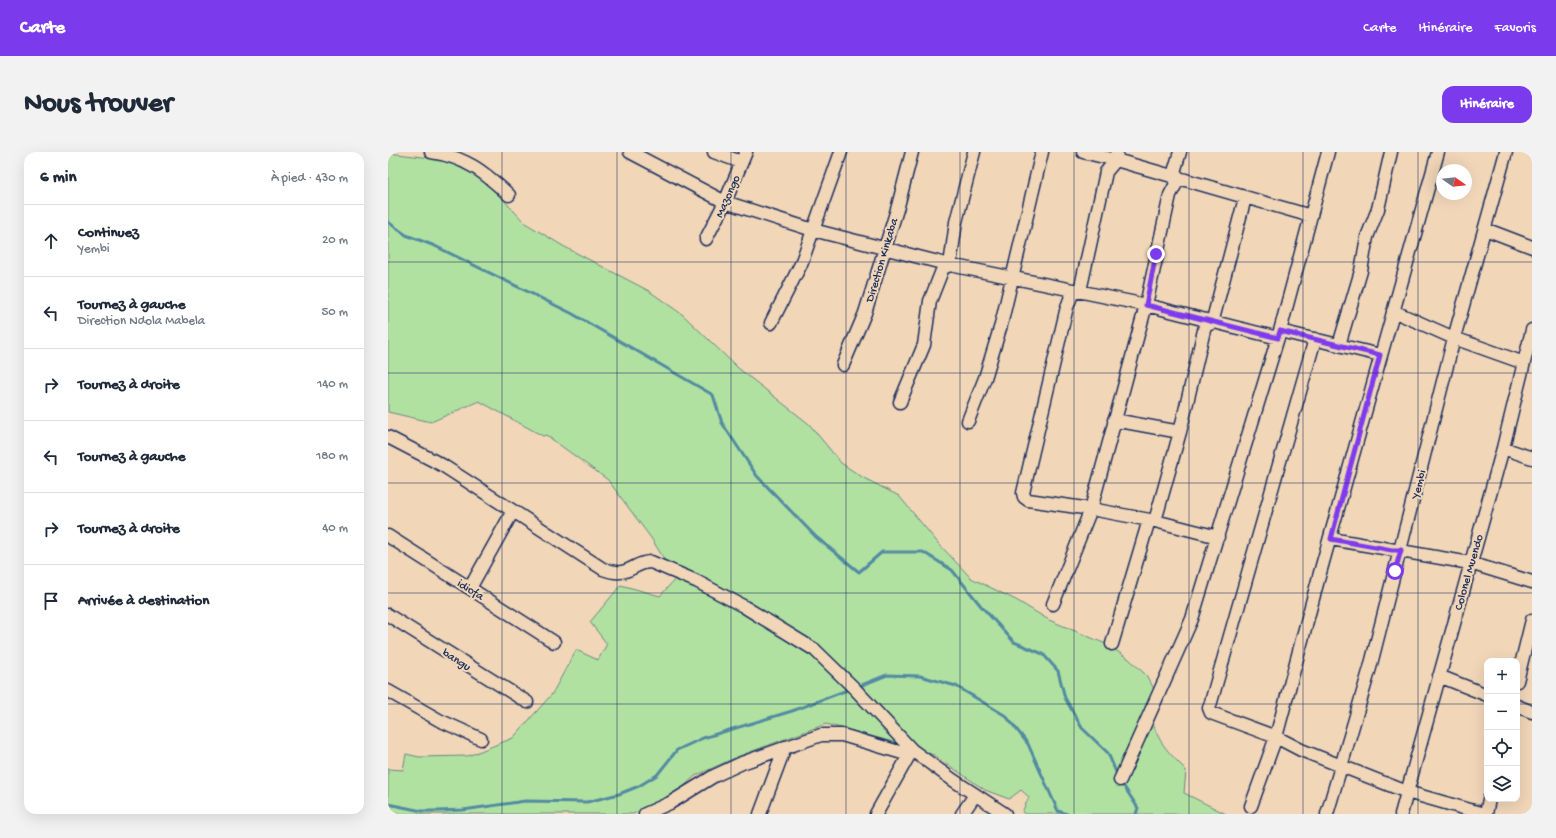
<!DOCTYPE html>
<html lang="fr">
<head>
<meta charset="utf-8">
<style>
	:root { --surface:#fff; --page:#f2f2f3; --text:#1f2937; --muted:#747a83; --line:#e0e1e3; --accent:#7c3aed }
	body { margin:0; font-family:"Gochi Hand",sans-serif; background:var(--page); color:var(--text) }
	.controls { position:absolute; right:12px; bottom:12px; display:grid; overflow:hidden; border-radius:8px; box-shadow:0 4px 16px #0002 }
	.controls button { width:36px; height:36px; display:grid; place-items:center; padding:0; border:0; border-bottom:1px solid var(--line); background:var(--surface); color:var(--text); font:20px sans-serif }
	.compass { position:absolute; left:1048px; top:12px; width:36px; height:36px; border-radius:50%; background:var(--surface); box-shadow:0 4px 16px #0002; rotate:104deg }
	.stop { position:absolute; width:12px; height:12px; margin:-9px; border:3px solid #7c3aed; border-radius:50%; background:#fff }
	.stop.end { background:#7c3aed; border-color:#fff; box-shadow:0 1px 4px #0008 }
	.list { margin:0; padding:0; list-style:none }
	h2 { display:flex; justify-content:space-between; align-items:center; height:52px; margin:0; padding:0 16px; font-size:17px }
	h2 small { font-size:13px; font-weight:400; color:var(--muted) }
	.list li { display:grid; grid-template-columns:26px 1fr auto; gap:12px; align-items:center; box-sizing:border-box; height:72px; padding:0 16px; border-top:1px solid var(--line) }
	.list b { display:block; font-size:15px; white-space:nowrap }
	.list p { margin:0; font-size:13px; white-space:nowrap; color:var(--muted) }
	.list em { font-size:13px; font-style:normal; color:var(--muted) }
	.icon { flex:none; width:22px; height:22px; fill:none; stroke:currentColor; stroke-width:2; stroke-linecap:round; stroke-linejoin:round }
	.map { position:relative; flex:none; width:1144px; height:662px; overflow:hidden; border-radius:12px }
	header { display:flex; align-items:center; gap:24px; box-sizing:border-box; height:56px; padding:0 20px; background:var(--accent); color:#fff }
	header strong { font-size:19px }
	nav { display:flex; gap:22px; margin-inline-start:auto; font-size:14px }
	.intro { display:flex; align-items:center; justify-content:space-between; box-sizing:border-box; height:96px; padding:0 24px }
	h1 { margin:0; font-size:28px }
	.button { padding:10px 18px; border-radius:12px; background:var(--accent); color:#fff; font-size:14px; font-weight:700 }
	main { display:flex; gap:24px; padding:0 24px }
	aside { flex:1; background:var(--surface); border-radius:12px; box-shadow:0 4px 16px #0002 }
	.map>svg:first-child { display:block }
	.green { fill:#b0e1a1; stroke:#668880 }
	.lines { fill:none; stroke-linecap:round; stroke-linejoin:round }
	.stream { stroke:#528ba1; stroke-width:3 }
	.minor-casing { stroke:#1b2f5e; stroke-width:15 }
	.minor { stroke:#f1d6b8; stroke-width:12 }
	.route { stroke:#7c3aed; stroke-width:5 }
	.grid { fill:none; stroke:#1b2f5e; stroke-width:1; stroke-opacity:0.55 }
	.labels { text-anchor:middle; stroke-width:4; stroke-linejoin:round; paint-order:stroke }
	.street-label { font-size:12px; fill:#1b2f5e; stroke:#f1d6b8 }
</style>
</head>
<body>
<header>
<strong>Carte</strong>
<nav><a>Carte</a><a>Itinéraire</a><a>Favoris</a></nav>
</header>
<div class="intro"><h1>Nous trouver</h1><a class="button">Itinéraire</a></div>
<main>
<aside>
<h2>6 min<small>À pied · 430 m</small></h2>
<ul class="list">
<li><svg class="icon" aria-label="ahead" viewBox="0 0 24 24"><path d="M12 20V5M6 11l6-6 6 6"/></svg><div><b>Continuez</b><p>Yembi</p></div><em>20 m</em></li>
<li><svg class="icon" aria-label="left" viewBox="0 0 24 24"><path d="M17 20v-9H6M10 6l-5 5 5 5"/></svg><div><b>Tournez à gauche</b><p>Direction Ndola Mabela</p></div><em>50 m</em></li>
<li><svg class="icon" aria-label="right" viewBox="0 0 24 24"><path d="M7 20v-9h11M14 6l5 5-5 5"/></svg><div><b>Tournez à droite</b></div><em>140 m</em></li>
<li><svg class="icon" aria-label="left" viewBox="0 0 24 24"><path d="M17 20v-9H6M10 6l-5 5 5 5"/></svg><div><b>Tournez à gauche</b></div><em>180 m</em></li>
<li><svg class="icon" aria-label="right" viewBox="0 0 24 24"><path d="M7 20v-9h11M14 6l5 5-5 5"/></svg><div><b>Tournez à droite</b></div><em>40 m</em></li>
<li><svg class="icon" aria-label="arrive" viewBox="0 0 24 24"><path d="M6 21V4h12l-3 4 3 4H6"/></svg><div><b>Arrivée à destination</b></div></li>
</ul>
</aside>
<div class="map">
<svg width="1144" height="662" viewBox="0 0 1144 662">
	<rect width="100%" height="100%" fill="#f1d6b8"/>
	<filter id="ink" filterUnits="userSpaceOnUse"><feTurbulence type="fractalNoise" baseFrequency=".025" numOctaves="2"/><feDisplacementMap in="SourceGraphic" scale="8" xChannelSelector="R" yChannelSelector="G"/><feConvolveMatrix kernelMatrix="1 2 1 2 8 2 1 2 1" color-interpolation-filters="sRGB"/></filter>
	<g filter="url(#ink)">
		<path class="green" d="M0 1 61 8 97 28 137 71 175 94 261 139 295 163 350 216 421 272 453 311 474 325 511 344 550 391 583 426 628 448 661 468 718 492 741 507 758 523 769 542C767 547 764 555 764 560 764 585 782 602 798 618L796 641 838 662H637L634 660 641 645 633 638 621 647 597 638 546 603 502 589 438 572 351 604 307 624 284 645 245 662H0V617L15 618 18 602 31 605 80 604 125 586 164 542 188 498 210 508 219 492 202 470 233 433 272 444 288 426 263 386 220 328 158 283 155 284 91 249 43 270 0 260Z"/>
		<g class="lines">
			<path class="stream" d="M0 70 18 83 47 94 183 161 325 243 334 271 369 324 428 385 471 420 494 400H535L564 418 593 454 626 490 655 502 670 519 677 546 694 576 720 601 730 625
				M469 535 499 523 532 524 568 534 618 564 640 592 670 659 679 662
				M733 630 750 656 748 662
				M0 652 34 659H50L75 658 137 649 199 650 231 642 251 634 269 623 289 598 315 586 404 559 462 537"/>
			<defs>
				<path id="minor" d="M43 0C78 5 96 20 121 43
					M242 0 337 50 425 78 562 113 758 153 890 186
					M326 0 353 10
					M695 0 728 8 923 64
					M792 0 786 20 791 26 782 43 758 153 703 357 767 369 830 385
					M1097 77 1144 95
					M318 87 337 50 358 0
					M1005 159 1066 186 1136 211
					M383 171 413 112 453 0
					M892 179 992 203
					M927 187 823 550 821 556 823 561 888 585 913 598 1019 640 1096 662
					M951 193 973 119 979 85 990 57 1003 0
					M455 213 477 161 510 54 524 0
					M512 250 536 193 542 149 555 116 562 113 568 70 586 0
					M726 268 792 280
					M580 269 597 226 613 173 654 0
					M0 285 54 313 215 417C242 427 244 410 263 410L308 429 355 454 427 498 466 536 524 598 565 628 617 662
					M1115 296 1144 306
					M767 369 792 280 817 174 824 171 857 46
					M0 384 166 490
					M943 387 1082 411 1144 430
					M82 436 125 359
					M665 452 703 357 640 348 636 345 635 341 679 155 684 142 692 139 718 20 728 8 729 0
					M0 463 139 550
					M724 492 761 368
					M1051 524 1099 543
					M1129 529 1144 468
					M0 539 51 568 93 587
					M1129 554 1144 560
					M732 628 804 467 892 179 940 0
					M863 654 888 585 930 428 1050 0
					M257 662 282 651 326 624 354 611 433 583H454L521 603
					M372 662 397 595
					M488 662 524 598
					M574 662 587 643
					M939 662 982 516 1066 186 1118 0
					M1013 662 1115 296 1144 178
					M1098 662 1101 647"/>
			</defs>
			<use href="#minor" class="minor-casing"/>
			<use href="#minor" class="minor"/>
		</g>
	</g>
	<g class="lines" filter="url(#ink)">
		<path class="route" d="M768 102 758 153 890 186 892 179 992 203 943 387 1004 398H1013L1007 419"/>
	</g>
	<path class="grid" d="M114 0V662M229 0V662M343 0V662M458 0V662M572 0V662M686 0V662M801 0V662M915 0V662M1030 0V662M0 110H1144M0 221H1144M0 331H1144M0 441H1144M0 552H1099M1129 552H1144"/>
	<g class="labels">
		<g class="street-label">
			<text transform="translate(339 44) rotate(-66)" y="4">Mazongo</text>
			<text transform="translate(493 108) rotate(-73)" y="4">Direction Kinkaba</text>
			<text transform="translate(1030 332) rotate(-76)" y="4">Yembi</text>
			<text transform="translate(1080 420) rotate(-74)" y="4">Colonel Muendo</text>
			<text transform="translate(83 437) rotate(32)" y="4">idiofa</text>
			<text transform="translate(69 507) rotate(32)" y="4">bangu</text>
		</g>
	</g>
</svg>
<div class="controls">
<button>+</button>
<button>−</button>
<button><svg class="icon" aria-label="locate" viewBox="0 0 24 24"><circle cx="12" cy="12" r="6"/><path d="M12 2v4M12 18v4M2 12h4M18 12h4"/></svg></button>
<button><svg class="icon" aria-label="layers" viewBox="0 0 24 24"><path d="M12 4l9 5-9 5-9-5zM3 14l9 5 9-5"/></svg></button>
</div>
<svg class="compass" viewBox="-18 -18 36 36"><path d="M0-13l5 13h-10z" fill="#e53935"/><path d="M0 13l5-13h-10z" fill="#747a83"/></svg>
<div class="stop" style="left:1007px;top:419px"></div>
<div class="stop end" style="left:768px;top:102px"></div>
</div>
</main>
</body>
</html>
